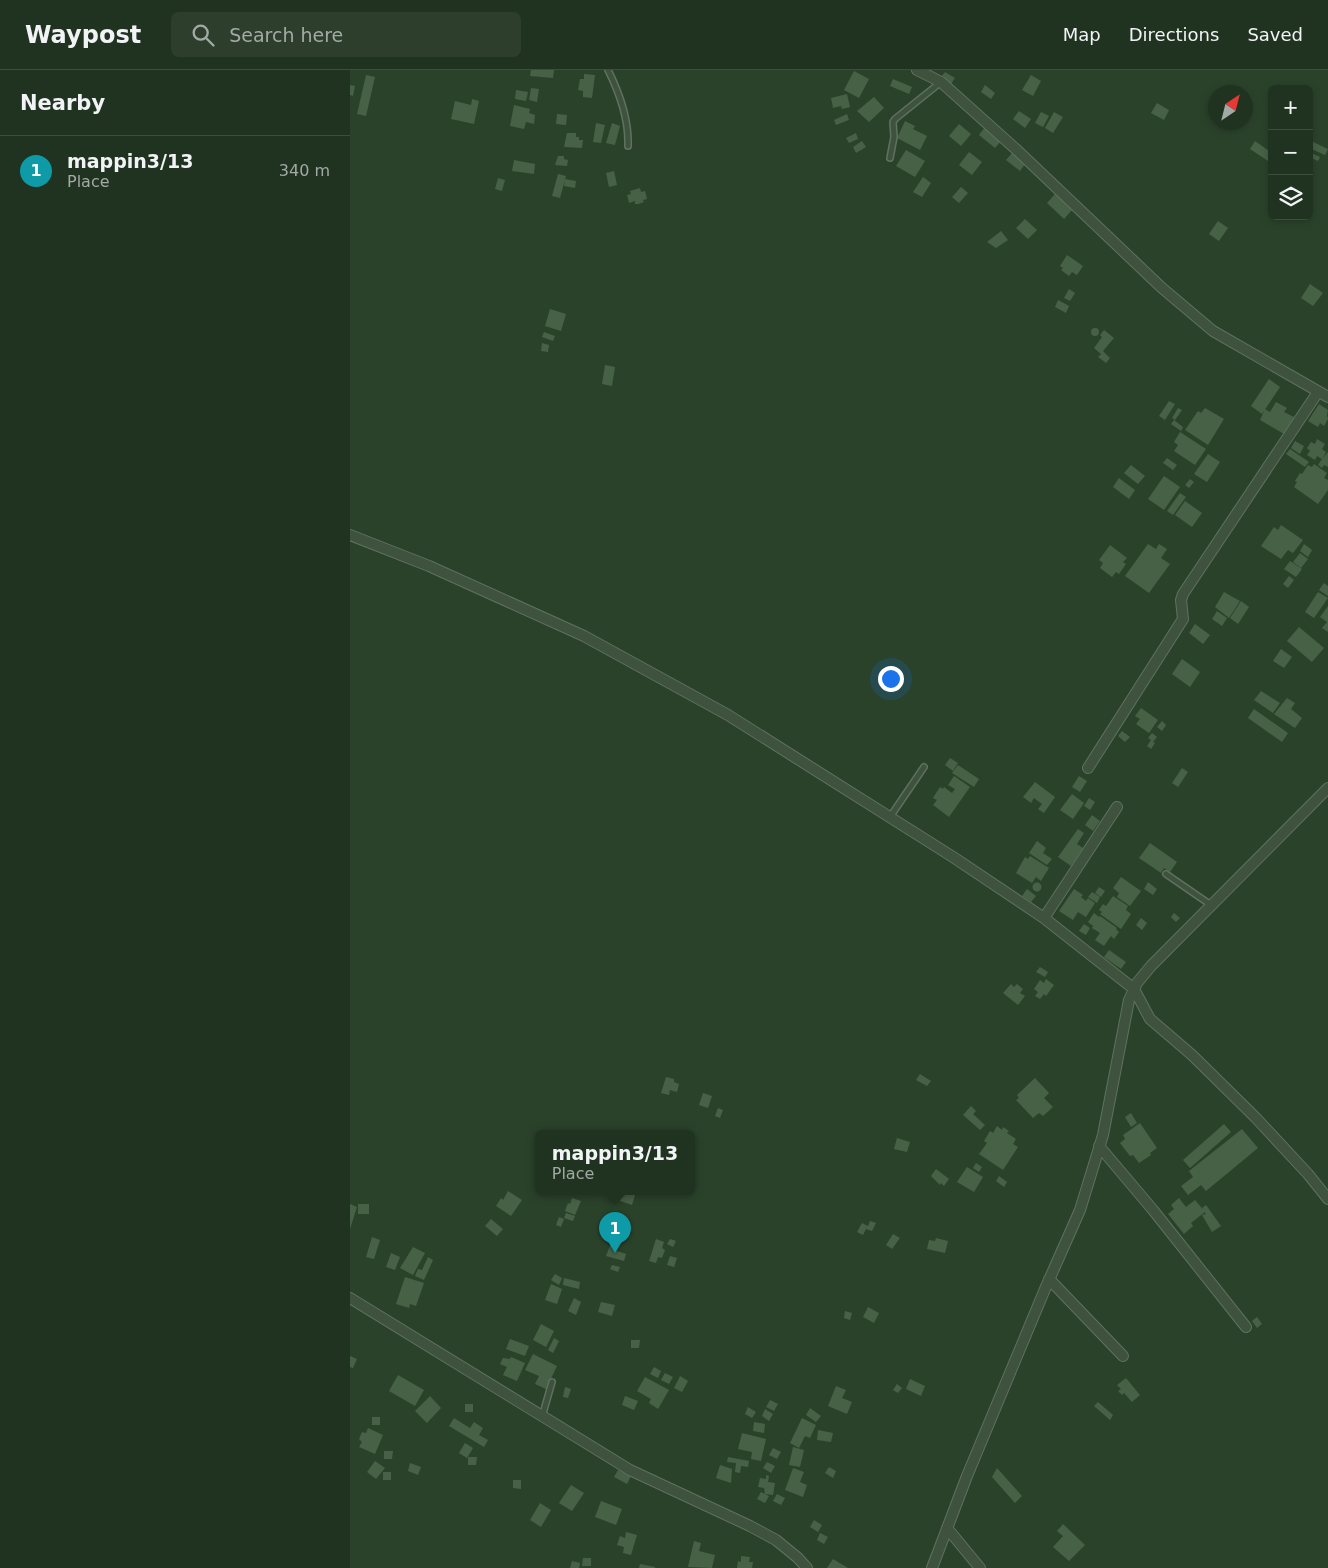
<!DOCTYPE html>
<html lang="en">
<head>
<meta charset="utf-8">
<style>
	:root { --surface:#203220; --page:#2d3e2d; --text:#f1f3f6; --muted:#a2aaa5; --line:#3d4d3e; --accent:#e69b98 }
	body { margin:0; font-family:"DejaVu Sans",sans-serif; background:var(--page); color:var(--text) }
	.controls { position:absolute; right:15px; top:15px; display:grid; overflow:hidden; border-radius:8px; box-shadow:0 2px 8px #0003 }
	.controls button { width:45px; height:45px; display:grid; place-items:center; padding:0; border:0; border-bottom:1px solid var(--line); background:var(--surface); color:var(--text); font:25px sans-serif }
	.compass { position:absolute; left:858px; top:15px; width:45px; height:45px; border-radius:50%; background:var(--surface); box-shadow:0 2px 8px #0003; rotate:35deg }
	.you { position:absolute; left:540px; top:608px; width:18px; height:18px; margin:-12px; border:4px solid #fff; border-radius:50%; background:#1a73e8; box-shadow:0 0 0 8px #1a73e833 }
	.badge { display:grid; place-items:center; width:32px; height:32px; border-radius:50%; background:var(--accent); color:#fff; font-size:16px; font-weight:700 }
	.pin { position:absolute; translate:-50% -41px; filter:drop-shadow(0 1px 2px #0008) }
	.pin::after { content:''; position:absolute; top:26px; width:18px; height:15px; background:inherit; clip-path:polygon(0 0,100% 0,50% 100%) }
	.popup { position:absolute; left:185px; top:1060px; width:160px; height:65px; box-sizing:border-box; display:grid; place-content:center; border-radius:8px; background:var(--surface); filter:drop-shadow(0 1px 4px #0005); font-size:16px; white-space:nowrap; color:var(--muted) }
	.popup b { font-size:19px; color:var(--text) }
	.popup::after { content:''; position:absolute; left:50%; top:100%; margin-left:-10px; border:10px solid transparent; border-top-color:var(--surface) }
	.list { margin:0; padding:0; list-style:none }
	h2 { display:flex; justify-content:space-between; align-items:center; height:65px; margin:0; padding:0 20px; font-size:21px }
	h2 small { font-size:16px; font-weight:400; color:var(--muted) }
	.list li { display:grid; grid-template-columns:32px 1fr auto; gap:15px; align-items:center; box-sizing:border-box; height:70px; padding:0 20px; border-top:1px solid var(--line) }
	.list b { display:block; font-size:19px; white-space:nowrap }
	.list p { margin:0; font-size:16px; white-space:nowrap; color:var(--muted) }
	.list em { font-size:16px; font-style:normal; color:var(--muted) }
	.icon { flex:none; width:28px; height:28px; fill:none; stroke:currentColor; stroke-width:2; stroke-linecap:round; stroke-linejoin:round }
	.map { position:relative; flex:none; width:978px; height:1498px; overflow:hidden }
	header { display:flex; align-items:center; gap:30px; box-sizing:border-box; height:70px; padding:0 25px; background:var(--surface); border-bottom:1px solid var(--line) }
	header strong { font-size:24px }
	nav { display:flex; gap:28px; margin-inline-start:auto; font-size:18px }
	.search { width:350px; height:45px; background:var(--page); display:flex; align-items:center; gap:12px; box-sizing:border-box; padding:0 18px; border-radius:8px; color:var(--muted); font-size:19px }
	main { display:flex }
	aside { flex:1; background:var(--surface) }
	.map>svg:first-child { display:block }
	.building { fill:#476146 }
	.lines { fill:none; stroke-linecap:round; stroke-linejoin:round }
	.lane-casing { stroke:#5f7260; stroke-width:8 }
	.street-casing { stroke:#5f7260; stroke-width:12 }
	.lane { stroke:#3e523e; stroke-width:5 }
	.street { stroke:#3e523e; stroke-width:10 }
</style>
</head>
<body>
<header>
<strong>Waypost</strong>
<div class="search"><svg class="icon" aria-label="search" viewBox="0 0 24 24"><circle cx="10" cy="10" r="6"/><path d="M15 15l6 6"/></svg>Search here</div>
<nav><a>Map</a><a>Directions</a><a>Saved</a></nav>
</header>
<main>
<aside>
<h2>Nearby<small></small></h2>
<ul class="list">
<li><span class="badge" style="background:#0f9aa8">1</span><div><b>mappin3/13</b><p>Place</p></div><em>340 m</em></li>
</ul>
</aside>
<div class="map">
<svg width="978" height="1498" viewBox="0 0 978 1498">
	<rect width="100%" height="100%" fill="#2a422a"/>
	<path class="building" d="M181 0H204L203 8 180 6Z
		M504 1 519 9 509 28 494 20Z
		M595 2 605 8 601 14 591 7Z
		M234 4 245 5 242 28 233 27V21L228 20 230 9H234Z
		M16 5 25 7 16 46 7 44Z
		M681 5 691 11 683 26 672 20Z
		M543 9 562 17 559 24 540 16Z
		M0 15 5 16 3 26 0 25Z
		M635 15 645 23 641 29 631 22Z
		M181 18 189 19 187 32 179 30Z
		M166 20 178 22 176 31 165 29Z
		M497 24 500 37 492 39 491 36 483 38 481 28Z
		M524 27 534 38 519 52 507 41Z
		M122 29 129 31 124 54 101 49 105 31 121 35Z
		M807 33 819 40 814 50 801 43Z
		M164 35 180 39 179 43 185 45 184 54 176 52 174 59 160 56Z
		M669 41 681 49 675 58 663 49Z
		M691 42 699 46 693 57 685 53Z
		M704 42 713 47 703 63 695 58Z
		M207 44 217 45 216 55 206 54Z
		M497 44 499 50 486 55 484 50Z
		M555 51 565 56 563 59 577 66 570 80 547 68Z
		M246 53 255 55 251 73 243 72Z
		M262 53 270 56 265 75 256 73Z
		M609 54 621 64 611 76 599 66Z
		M635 57 652 70 645 78 629 65Z
		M217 63H226V67H229V70H233L232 78 214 77Z
		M506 63 508 69 499 73 496 68Z
		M959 70 978 79 975 85 959 78Z
		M512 71 516 77 506 83 503 77Z
		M905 71 922 83 921 93 900 79Z
		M556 80 575 91 565 107 546 96Z
		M619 82 632 92 622 105 609 95Z
		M959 82 970 87 968 91 959 87Z
		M662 83 675 94 670 101 656 90Z
		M208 86H214V89L218 90 217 96 205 95Z
		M164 90 185 94 184 104 162 101Z
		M264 101 267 115 259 117 256 103Z
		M208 104 216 106 210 128 202 126Z
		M573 107 581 113 572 127 563 122Z
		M148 108 155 110 152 121 145 119Z
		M215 109 226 111 225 118 214 116Z
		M611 117 618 123 609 133 602 127Z
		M290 118 291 122 295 121 297 129 293 130 294 132 288 134H285V131L279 133 277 125 281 124 280 121Z
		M705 124 722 140 714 149 697 133Z
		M675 149 687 160 678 169 666 158Z
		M868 151 878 158 869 171 859 164Z
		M651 161 658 170 646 178 637 172Z
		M717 185 733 196 727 205 722 202 719 206 711 200 713 198 710 196Z
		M960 214 973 223 963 236 951 228Z
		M719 219 725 223 720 231 714 228Z
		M708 230 719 236 716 243 705 237Z
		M200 239 216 244 211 261 195 256Z
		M741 262a4 4 0 1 1 8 0a4 4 0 1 1-8 0Z
		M754 260 764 268 753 281 760 288 756 293 748 287 751 284 744 278 752 267 750 265Z
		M194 262 205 266 203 271 192 267Z
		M192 273 199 275 198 282 191 281Z
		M255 295 265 297 262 316 252 314Z
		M919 309 930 317 912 344 901 336Z
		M819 331 825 334 815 350 809 346Z
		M926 332 937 338 934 342 944 347 934 364 910 350 915 339 920 342Z
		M969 334 978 340 977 345 978 349 974 356 970 353 968 357 958 351Z
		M828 338 832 340 825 350 822 348Z
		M855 338 874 349 858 375 835 360 848 341 851 343Z
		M824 350 833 357 831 361 821 354Z
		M830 362 856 379 845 395 824 381 828 375 824 372Z
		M967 369 975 374 972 379 976 382 973 388 978 382V397L974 395 972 398 968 395 972 389 967 386 965 390 957 385 960 381 957 378 961 372 965 374Z
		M945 371 954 376 950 384 941 378Z
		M940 379 959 392 955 397 936 384Z
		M858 384 870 392 857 412 844 404Z
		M817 388 827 395 823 400 813 393Z
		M964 394 977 403 974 408 978 410V420L968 434 944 417 947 412 945 411 950 403 952 404 958 395 962 397Z
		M781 395 795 406 788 414 774 403Z
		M814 406 830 417 814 440 798 429Z
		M769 408 785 420 779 429 763 417Z
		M840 409 844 412 839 418 835 415Z
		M830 423 836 427 823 445 817 441Z
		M835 431 852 443 842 457 825 445Z
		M931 455 953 470 943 483 938 480 931 489 911 476 924 457 928 460Z
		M798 474 806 479 809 474 817 479 811 488 820 494 799 523 775 506Z
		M954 474 962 480 958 487 950 481Z
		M760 475 777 488 773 492 776 494 769 504 766 502 762 507 750 498 753 493 749 490Z
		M950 483 958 489 951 498 943 492Z
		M940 491 952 499 946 507 934 499Z
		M939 506 944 510 938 518 933 514Z
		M974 513 978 516V526L969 520Z
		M874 522 890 531 879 548 865 537Z
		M968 522 978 528 964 548 955 542Z
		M891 531 899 537 888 554 880 548Z
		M978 536V562L972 558 977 552 970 547Z
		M867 541 877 548 872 556 862 549Z
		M845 554 860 565 853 574 839 563Z
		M949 557 974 578 962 592 937 571Z
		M931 579 942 587 934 598 923 591Z
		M832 589 850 602 840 617 822 604Z
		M911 621 930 633 923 643 904 630Z
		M937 628 945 633 941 639 952 648 945 658 924 644Z
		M791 638 808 650 799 663 786 654 790 649 785 646Z
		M904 639 938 663 932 672 898 648Z
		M812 651 816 655 812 661 807 657Z
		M772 661 780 667 775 672 768 666Z
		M802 663 807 667 803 672 805 673 801 679 797 676 801 670 798 668Z
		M600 688 608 693 603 701 595 695Z
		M608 695 629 709 624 717 602 703Z
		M832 698 838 702 828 717 822 713Z
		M604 706 620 717 599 747 583 735 587 730 583 728 590 717 593 719 594 717 602 723 605 719 598 715Z
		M729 706 737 711 730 722 722 717Z
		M685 712 705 727 694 743 688 739 692 734 684 728 681 733 673 727Z
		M722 724 734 733 723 749 710 740Z
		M739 728 745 732 740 740 734 736Z
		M742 745 750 751 743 761 735 755Z
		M728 759 734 763 727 774 733 778 721 796 708 787Z
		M687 771 696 778 693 783 702 789 697 795 679 783Z
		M800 773 827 792 820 802 814 798 811 803 789 788Z
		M680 786 699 798 691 811 686 807 682 813 666 803 675 787 678 789Z
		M771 807 791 821 780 836 767 827 769 823 763 818Z
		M798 812 807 819 803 825 794 819Z
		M682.5 817a4.5 4.5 0 1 1 9 0a4.5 4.5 0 1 1-9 0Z
		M749 817 755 821 751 827 745 823Z
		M677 819 686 826 681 832 672 826Z
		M724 819 733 825 731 827 736 831 738 828 745 833 736 847 728 842 723 850 709 841Z
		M742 822 750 827 747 833 738 827Z
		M763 826 778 836 776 840 781 844 771 859 750 844 752 842 749 840 753 834 756 836Z
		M744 843 749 847 750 846 767 858 766 859 769 862 764 869 761 866 754 876 745 870 750 863 742 858 743 856 738 852Z
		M824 843 830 848 826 852 821 847Z
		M791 848 797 853 792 860 786 855Z
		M734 854 740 858 736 865 729 861Z
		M759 880 776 892 771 899 754 887Z
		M690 897 698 902 695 907 686 902Z
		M696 909 704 915 696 926 694 924 690 929 685 926 688 922 684 919 690 910 694 913Z
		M661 914 664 917 667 914 673 919 670 923 675 926 668 935 653 923Z
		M570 1004 581 1011 577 1016 566 1010Z
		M316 1007 324 1009V1012L329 1014 327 1022 320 1020 319 1025 311 1023Z
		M685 1008 699 1023 694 1028 703 1037 693 1046 689 1043 683 1048 666 1030 669 1028 667 1025Z
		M353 1023 362 1026 358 1038 349 1035Z
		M621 1036 626 1041 623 1044 635 1055 630 1060 613 1045Z
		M368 1038 373 1040 370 1048 365 1046Z
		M781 1043 787 1053 781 1057 775 1047Z
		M790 1053 807 1078 800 1083 801 1085 789 1093 783 1085 780 1086 770 1073 775 1069 773 1065Z
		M874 1054 881 1062 840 1098 833 1090Z
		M647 1056 652 1060 653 1057 659 1061 657 1063 666 1069 663 1074 668 1077 653 1100 629 1084 637 1073 634 1071 640 1061 643 1063Z
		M892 1059 908 1078 856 1121 851 1115 838 1125 831 1116 843 1107 839 1101Z
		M547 1068 560 1072 557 1082 544 1079Z
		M626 1093 632 1097 629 1102 623 1098Z
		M617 1097 633 1107 624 1122 607 1112Z
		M586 1099 599 1109 594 1116 591 1113 590 1115 581 1106Z
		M649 1106 657 1112 654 1117 646 1111Z
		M158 1121 172 1130 161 1146 146 1136 151 1128 153 1130Z
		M273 1122H286L282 1135 270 1131Z
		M222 1128 231 1131 225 1145 215 1141 218 1133 220 1134Z
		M829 1128 836 1137 845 1130 855 1142 841 1153 843 1156 834 1164 818 1144 824 1139 821 1135Z
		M0 1134 7 1137 0 1159Z
		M8 1134H19V1144H8Z
		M856 1135 871 1156 862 1162 852 1145 856 1144 852 1138Z
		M216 1143 225 1146 223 1151 214 1148Z
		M209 1147 214 1149 211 1157 206 1155Z
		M141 1149 153 1159 147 1166 135 1156Z
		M520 1151 526 1153 522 1161 516 1159 513 1165 507 1162 512 1153 518 1156Z
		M543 1164 550 1168 542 1179 536 1175Z
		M22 1167 30 1170 24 1189 16 1187Z
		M586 1168 598 1171 595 1183 577 1179 579 1170 585 1171Z
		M306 1169 314 1172 312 1178 315 1180 312 1188 308 1187 306 1193 299 1191Z
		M320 1169 326 1171 323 1177 317 1174Z
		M261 1173 269 1176 267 1181 276 1184 274 1191 256 1186Z
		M63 1177 75 1183 63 1205 50 1198Z
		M41 1183 50 1187 45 1200 36 1197Z
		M320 1186 327 1188 324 1197 317 1195Z
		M78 1187 83 1190 74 1210 65 1206 68 1199 72 1200Z
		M262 1195 270 1197 268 1202 260 1199Z
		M205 1204 212 1208 209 1215 201 1210Z
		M55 1207 74 1213 66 1236 60 1234 59 1238 46 1234Z
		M214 1208 230 1212 229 1219 213 1215Z
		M201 1214 212 1219 207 1234 195 1230Z
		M224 1228 231 1232 226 1245 218 1241Z
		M251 1232 265 1235 262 1246 248 1242Z
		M518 1237 529 1243 524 1253 513 1247Z
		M495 1241 502 1243 500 1250 494 1248Z
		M907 1247 912 1254 907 1258 902 1251Z
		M191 1254 204 1261 196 1277 183 1270Z
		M204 1268 209 1271 203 1283 198 1280Z
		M160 1269 179 1276 175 1286 156 1279Z
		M281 1270H290L289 1278H281Z
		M183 1284 207 1296 196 1319 185 1314 189 1306 175 1300Z
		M0 1286 7 1289 3 1298 0 1297Z
		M161 1287 175 1293 167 1311 153 1305 157 1297 150 1294 153 1288 160 1289Z
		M304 1297 311 1301 308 1308 300 1304Z
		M315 1303 323 1307 319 1314 311 1310Z
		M48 1305 74 1320 65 1336 39 1321Z
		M330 1306 338 1311 332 1322 324 1318Z
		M295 1307 319 1320 308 1339 299 1333 301 1329 287 1321Z
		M776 1308 790 1325 782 1332 774 1323 772 1325 768 1321 771 1319 767 1315Z
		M560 1309 575 1316 571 1326 556 1319Z
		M547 1314 552 1318 548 1323 543 1320Z
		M486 1316 496 1320 492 1328 502 1332 497 1344 478 1336Z
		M215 1317 221 1319 218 1328 213 1327Z
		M80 1326 91 1338 77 1353 65 1341Z
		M275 1326 288 1331 284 1340 272 1335Z
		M420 1330 428 1334 424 1341 416 1337Z
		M748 1332 763 1345 760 1350 744 1336Z
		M115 1334H123V1342H115Z
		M398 1337 406 1342 402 1348 395 1344Z
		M460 1338 471 1346 466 1352 456 1345Z
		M415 1339 423 1344 419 1351 412 1346Z
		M22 1347H30V1355H22Z
		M104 1348 120 1358 124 1352 133 1358 129 1365 138 1370 134 1377 99 1356Z
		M452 1348 466 1355 460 1368 455 1366 449 1378 440 1373Z
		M404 1352 415 1354 414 1363 403 1361Z
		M18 1358 33 1365 25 1384 9 1377 12 1372 9 1369 12 1362 16 1363Z
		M468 1360 483 1363 481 1372 467 1370Z
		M392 1363 416 1369 411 1391 401 1389 402 1382 388 1379Z
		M115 1373 123 1378 117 1388 109 1383Z
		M443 1377 454 1380 450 1397 439 1395Z
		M423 1378 431 1382 427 1389 419 1385Z
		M34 1381H43L42 1389H34Z
		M118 1387H127L126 1395H118Z
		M378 1387 399 1391 398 1397 391 1396 390 1403 385 1402 386 1393 377 1392Z
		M25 1391 35 1398 26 1409 17 1402Z
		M417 1392 425 1396 421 1403 413 1398Z
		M60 1393 71 1397 68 1405 58 1401Z
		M370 1395 382 1399 381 1413 366 1408Z
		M479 1397 486 1401 483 1408 475 1403Z
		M443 1398 454 1402 450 1412 457 1415 453 1427 435 1420Z
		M647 1398 672 1426 665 1433 642 1407Z
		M268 1400 281 1406 277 1414 264 1407Z
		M33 1402H41V1410H33Z
		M416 1405 419 1406 418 1412 425 1413 423 1425 415 1424 414 1418 408 1417 410 1408 416 1409Z
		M163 1410H171V1419L163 1418Z
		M221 1415 234 1423 222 1441 209 1433Z
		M411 1422 419 1426 415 1433 407 1429Z
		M427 1424 435 1428 431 1435 423 1431Z
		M251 1431 272 1439 266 1455 245 1447Z
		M190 1433 201 1440 191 1457 180 1450Z
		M464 1450 472 1455 468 1462 460 1457Z
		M713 1454 735 1475 719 1491 703 1477 713 1466 707 1461Z
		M276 1462 287 1465 281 1485 273 1483 274 1477 267 1475 270 1466 275 1468Z
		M470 1463 478 1467 474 1474 467 1470Z
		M344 1471 351 1473 349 1481 365 1485 362 1498 338 1497Z
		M391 1486 400 1487 399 1492H403L402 1498H387L388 1491 391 1492Z
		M233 1488H241V1496H232Z
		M483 1489 498 1498H477Z
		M222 1491 230 1493 229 1498H220Z
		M290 1494 305 1497V1498H289Z"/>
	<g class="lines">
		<defs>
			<path id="lane" d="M258 0C270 24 279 49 278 76
				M540 88 544 67 543 52 545 49 591 12
				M540 747 574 697
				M816 804 861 835
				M192 1347 202 1312"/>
			<path id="street" d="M567 0 591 12 668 81 812 218 863 261 978 327
				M0 465 79 496 234 566 378 645 603 787 694 848 784 919 800 949 842 985 906 1048 958 1104 978 1129
				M738 698 833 549 831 530 833 524 968 322
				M694 848 767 737
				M749 1076 803 1140 896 1257
				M699 1209 773 1286
				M0 1228 280 1400 400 1456 426 1470 448 1488 457 1498
				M597 1458 630 1498
				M582 1498 617 1406 695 1219 730 1140 753 1065 779 930 787 913 801 896 978 718"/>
		</defs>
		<use href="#lane" class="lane-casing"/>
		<use href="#street" class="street-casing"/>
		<use href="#lane" class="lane"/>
		<use href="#street" class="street"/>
	</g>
</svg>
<div class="controls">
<button>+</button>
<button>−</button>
<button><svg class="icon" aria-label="layers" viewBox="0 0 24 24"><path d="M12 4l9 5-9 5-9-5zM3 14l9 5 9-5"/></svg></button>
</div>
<svg class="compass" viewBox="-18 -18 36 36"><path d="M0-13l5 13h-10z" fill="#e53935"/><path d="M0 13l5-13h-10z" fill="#a2aaa5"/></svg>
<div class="you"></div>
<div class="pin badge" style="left:265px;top:1183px;background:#0f9aa8">1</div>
<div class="popup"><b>mappin3/13</b>Place</div>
</div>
</main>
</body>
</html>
